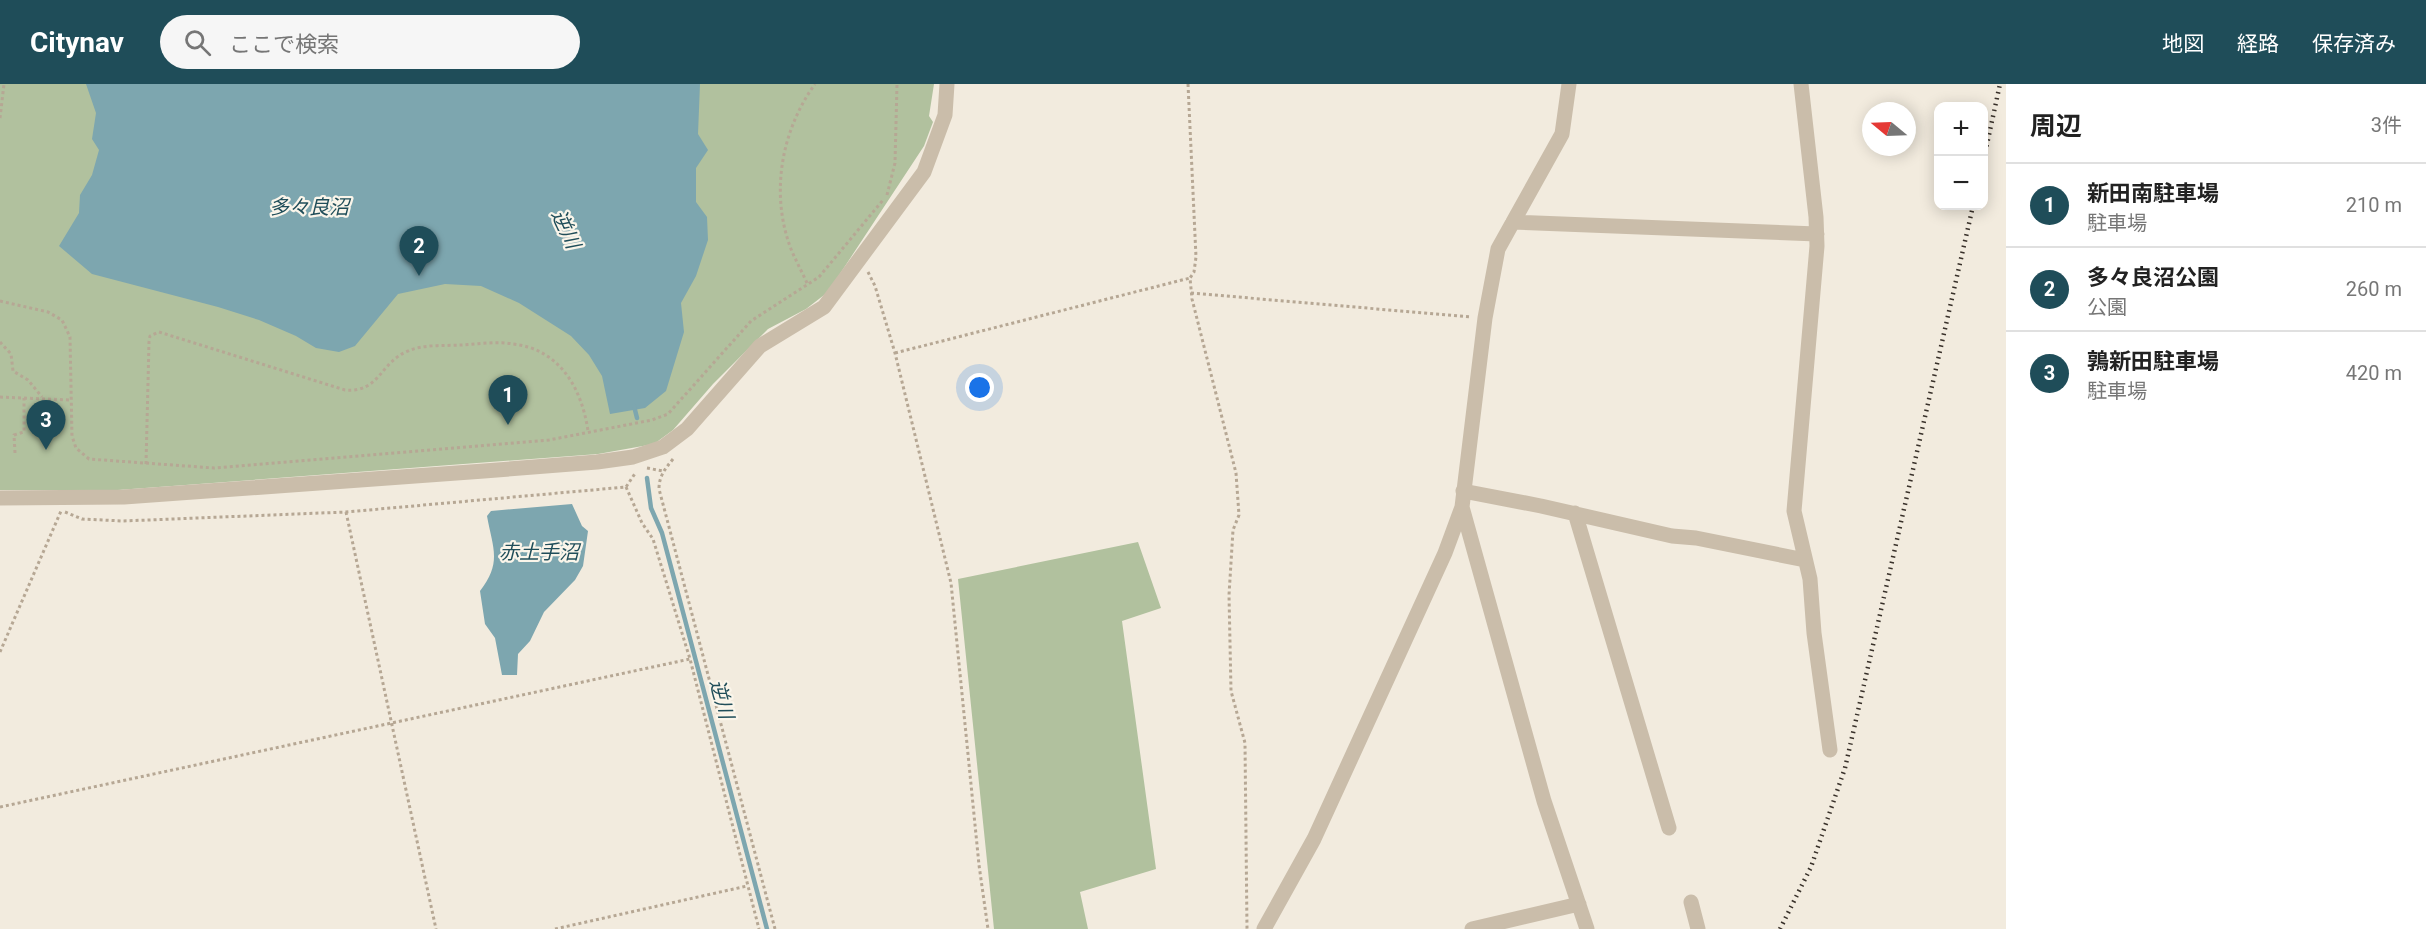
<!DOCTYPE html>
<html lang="ja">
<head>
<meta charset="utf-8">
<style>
	:root { --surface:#fff; --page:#f6f6f6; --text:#222; --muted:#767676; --line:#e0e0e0; --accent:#1f4d59 }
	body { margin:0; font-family:Roboto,"Noto Sans JP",sans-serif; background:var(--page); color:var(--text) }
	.controls { position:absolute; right:18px; top:18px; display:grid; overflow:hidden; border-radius:12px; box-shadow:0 3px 15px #0003 }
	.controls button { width:54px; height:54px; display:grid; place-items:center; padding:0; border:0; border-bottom:2px solid var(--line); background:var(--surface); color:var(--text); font:30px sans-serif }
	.compass { position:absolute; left:1862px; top:18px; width:54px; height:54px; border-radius:50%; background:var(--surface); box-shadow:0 3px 15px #0003; rotate:289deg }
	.you { position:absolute; left:980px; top:304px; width:21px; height:21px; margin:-15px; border:4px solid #fff; border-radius:50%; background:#1a73e8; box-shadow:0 0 0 9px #1a73e833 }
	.badge { display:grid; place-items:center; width:39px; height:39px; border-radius:50%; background:var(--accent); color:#fff; font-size:20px; font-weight:700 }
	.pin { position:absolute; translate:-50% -50px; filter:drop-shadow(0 2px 3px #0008) }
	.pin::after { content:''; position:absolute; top:32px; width:21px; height:18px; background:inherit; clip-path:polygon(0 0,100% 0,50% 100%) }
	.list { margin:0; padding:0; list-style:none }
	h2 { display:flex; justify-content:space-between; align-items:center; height:78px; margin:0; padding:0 24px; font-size:26px }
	h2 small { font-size:20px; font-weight:400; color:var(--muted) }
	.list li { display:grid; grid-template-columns:39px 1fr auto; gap:18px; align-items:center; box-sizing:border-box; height:84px; padding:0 24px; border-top:2px solid var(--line) }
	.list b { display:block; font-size:22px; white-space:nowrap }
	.list p { margin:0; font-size:20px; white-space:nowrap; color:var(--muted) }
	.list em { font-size:20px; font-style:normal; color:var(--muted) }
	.icon { flex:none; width:33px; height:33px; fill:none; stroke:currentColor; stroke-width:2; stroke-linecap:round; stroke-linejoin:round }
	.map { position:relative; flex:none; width:2006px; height:845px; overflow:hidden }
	header { display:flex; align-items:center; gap:36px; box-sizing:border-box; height:84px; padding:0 30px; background:var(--accent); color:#fff }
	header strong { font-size:28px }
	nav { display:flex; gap:33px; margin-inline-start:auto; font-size:21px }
	.search { width:420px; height:54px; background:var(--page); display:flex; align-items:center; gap:15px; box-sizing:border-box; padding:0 21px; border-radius:33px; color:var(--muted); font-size:22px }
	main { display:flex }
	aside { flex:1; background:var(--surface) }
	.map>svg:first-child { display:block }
	.green { fill:#b1c19e }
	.water { fill:#7da6af }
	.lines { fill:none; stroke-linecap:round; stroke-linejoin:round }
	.stream { stroke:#7da6af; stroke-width:4.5 }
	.path { stroke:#b6a794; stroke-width:3; stroke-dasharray:3 3; stroke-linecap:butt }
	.minor { stroke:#cabdaa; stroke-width:15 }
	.rail { stroke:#383029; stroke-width:4.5; stroke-dasharray:1.5 4.5; stroke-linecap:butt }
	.labels { text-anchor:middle; stroke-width:4.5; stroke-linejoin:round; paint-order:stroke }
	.water-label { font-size:20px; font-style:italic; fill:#1f4d59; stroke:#faf5ea }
</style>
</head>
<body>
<header>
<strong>Citynav</strong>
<div class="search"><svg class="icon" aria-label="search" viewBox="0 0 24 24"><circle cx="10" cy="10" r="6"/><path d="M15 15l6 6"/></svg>ここで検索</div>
<nav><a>地図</a><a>経路</a><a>保存済み</a></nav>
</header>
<main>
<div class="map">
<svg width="2006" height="845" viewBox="0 0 2006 845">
	<rect width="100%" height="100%" fill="#f2ebde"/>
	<path class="green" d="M0 0H934L929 32 933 38 924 62 828 208 806 225 768 245 713 300 673 346 654 360 598 370 118 406H0Z
		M1138 458 1161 524 1122 537 1156 785 1080 808 1088 845H994L958 495Z"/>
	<path class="water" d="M86 0H700L698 50 708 66 696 84V118L707 133 708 156 696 192 681 219 684 248 666 307 645 324 610 330 602 292 589 271 571 252 519 219 481 202 445 200 398 210 355 262 339 268 316 264 296 252 259 236 218 223 92 190 59 162 79 129 80 111 92 91 99 66 92 55 96 29Z
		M572 420 582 442 588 447 583 482 575 496 544 528 530 557 518 570 517 591H502L495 554 485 540 480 507C502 478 493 465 487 432L491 427Z"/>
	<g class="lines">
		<path class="stream" d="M634 322 637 334
			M647 394 651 424 662 449 767 845"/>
		<path class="path" d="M1188 0 1196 173 1194 188 1190 194 1192 215 1236 389 1239 431 1233 446 1229 511 1231 607 1245 659 1247 845
			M0 34 4 0
			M887 111 895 79 897 0
			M868 188 875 202 895 269 951 499 979 781 988 845
			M807 199C802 188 796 177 791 165 770 110 781 47 815 0
			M1191 209 1471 233
			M0 217 48 228 62 236 70 253 72 352 76 364 89 375 214 384 549 356 652 336 668 330 751 237 819 193 883 116
			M0 258 11 270 13 287 28 296 42 313
			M895 269 1190 194
			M0 313 71 316
			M15 369 14 351 24 348V314
			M673 375C665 385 659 392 659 405L775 845
			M146 380 149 258 150 252 159 248 345 306C380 309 380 278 408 267 424 260 445 262 462 261 479 260 497 257 513 260 560 265 582 305 588 347
			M647 384 663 387
			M626 403 642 439 653 455 690 575 759 845
			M65 428 82 435 123 437 346 428 626 403 636 388
			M346 428 436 845
			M0 568 61 427
			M0 723 690 575
			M555 845 747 802"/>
		<path class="minor" d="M1569 0 1562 50 1498 165 1485 234 1462 423 1544 717 1587 845
			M1801 0 1816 133 1817 162 1794 427 1810 495 1814 549 1830 666
			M1513 138 1817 150
			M1463 407 1541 422 1672 452 1696 454 1805 476
			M0 414 124 413 484 387 597 378 633 373 663 363 687 345 760 262 824 223 924 88 945 31 947 0
			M1575 429 1669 744
			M1691 818 1698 845
			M1264 845 1314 755 1445 469 1462 423
			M1472 845 1579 820"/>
		<path class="rail" d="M1984 74 2000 0
			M1780 845 1811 783 1845 684 1973 122"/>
	</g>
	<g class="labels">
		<g class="water-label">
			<text x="309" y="130">多々良沼</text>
			<text transform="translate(566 145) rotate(65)" y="7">逆川</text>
			<text x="539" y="475">赤土手沼</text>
			<text transform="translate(722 615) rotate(75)" y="7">逆川</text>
		</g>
	</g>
</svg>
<div class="controls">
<button>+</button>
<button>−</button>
</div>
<svg class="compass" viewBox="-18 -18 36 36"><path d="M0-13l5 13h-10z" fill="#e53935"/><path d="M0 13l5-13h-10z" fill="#767676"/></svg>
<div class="you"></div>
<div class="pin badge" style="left:508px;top:341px">1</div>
<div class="pin badge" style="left:419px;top:192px">2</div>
<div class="pin badge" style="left:46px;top:366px">3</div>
</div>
<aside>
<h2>周辺<small>3件</small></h2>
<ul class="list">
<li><span class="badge">1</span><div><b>新田南駐車場</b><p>駐車場</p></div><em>210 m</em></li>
<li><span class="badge">2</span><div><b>多々良沼公園</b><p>公園</p></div><em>260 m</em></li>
<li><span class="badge">3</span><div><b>鶉新田駐車場</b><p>駐車場</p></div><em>420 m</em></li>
</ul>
</aside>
</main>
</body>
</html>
